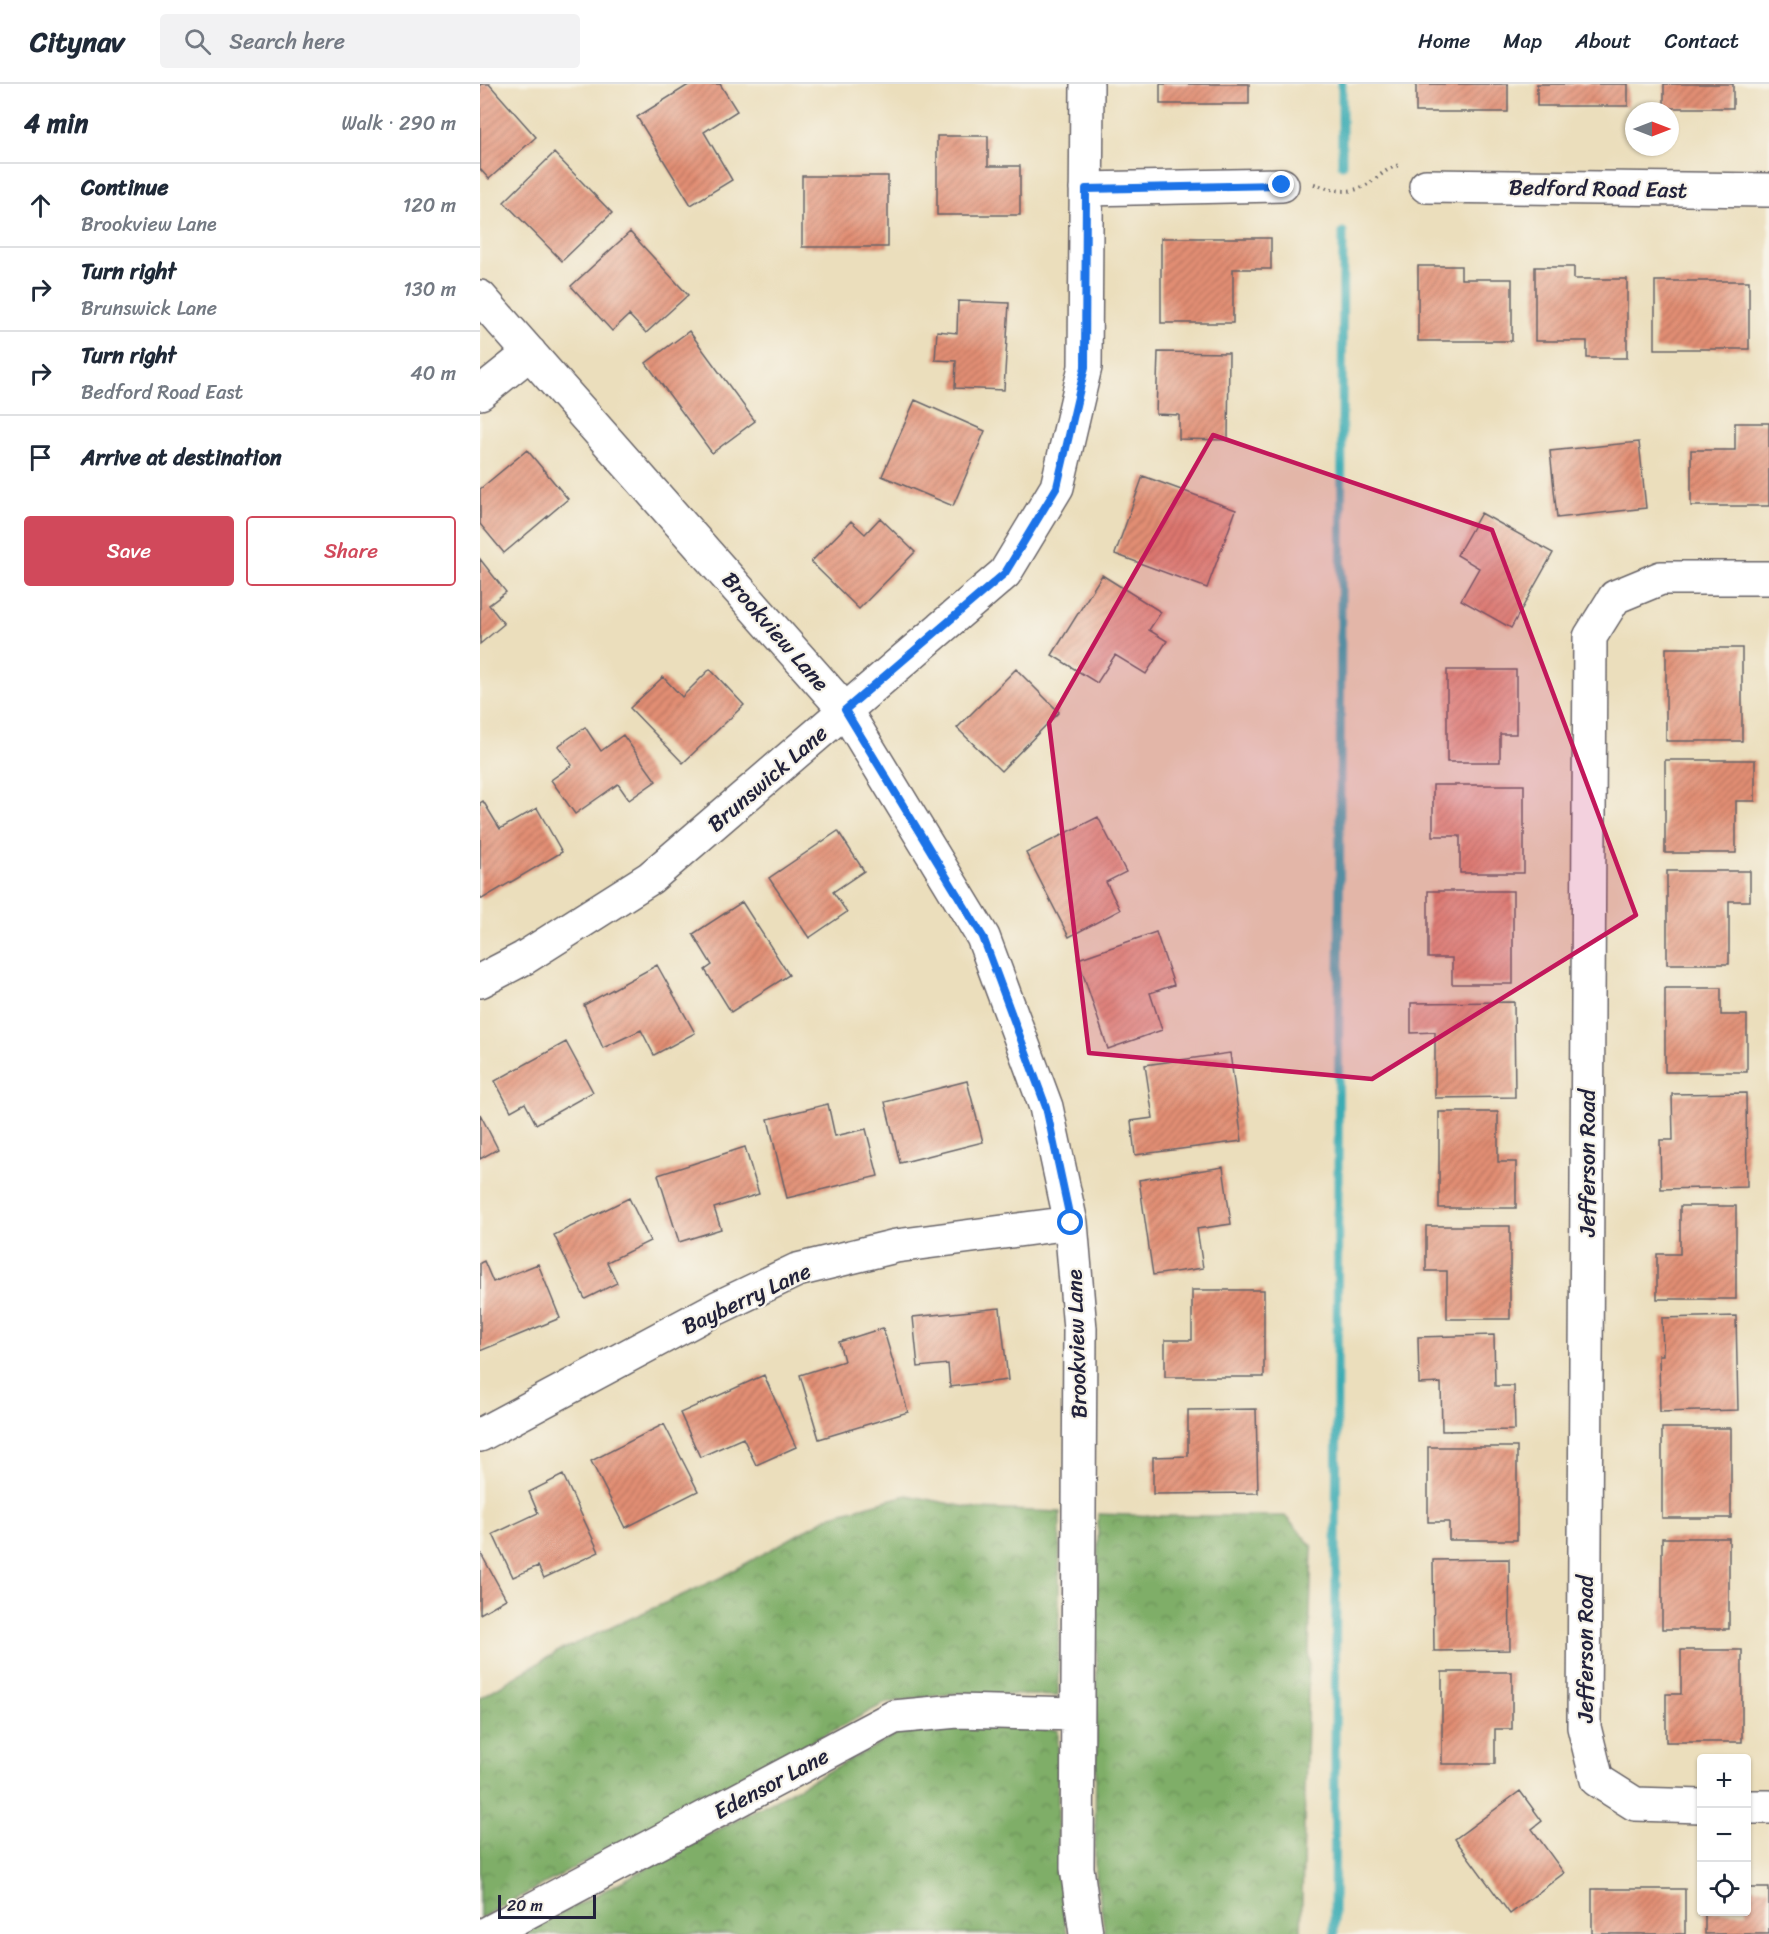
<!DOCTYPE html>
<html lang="en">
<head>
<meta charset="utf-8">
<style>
	:root { --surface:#fff; --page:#f2f2f3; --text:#1f2937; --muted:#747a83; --line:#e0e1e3; --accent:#d1495b }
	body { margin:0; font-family:Sriracha,sans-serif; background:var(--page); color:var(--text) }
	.controls { position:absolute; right:18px; bottom:18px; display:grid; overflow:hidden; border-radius:6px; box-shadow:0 2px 4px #0004 }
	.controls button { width:54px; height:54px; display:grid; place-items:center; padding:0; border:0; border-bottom:2px solid var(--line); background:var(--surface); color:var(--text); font:30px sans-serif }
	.compass { position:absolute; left:1145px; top:18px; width:54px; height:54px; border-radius:50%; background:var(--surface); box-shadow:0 2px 4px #0004; rotate:90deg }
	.scale { position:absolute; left:18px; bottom:15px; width:98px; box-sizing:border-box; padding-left:6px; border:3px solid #22223b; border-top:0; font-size:16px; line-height:21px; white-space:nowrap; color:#22223b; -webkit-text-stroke:4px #f7f3e8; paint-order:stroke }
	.stop { position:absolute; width:18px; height:18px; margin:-14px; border:4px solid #1a73e8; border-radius:50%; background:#fff }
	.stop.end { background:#1a73e8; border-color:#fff; box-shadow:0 2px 6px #0008 }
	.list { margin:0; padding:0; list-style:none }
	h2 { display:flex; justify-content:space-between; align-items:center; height:78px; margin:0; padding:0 24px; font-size:26px }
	h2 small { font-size:20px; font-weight:400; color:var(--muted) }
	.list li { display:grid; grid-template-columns:39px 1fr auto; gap:18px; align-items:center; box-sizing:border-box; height:84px; padding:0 24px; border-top:2px solid var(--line) }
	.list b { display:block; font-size:22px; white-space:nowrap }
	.list p { margin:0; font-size:20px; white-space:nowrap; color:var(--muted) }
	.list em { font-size:20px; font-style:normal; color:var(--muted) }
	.actions { display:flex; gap:12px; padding:18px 24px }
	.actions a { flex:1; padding:14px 0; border:2px solid var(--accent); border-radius:6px; text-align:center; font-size:21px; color:var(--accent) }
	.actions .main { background:var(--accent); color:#fff }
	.icon { flex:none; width:33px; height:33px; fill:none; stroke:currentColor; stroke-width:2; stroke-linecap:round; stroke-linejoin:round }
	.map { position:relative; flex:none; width:1289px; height:1850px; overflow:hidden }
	header { display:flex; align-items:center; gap:36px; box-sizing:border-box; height:84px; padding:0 30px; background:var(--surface); border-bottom:2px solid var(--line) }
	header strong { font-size:28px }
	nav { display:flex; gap:33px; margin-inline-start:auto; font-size:21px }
	.search { width:420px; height:54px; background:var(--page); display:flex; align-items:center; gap:15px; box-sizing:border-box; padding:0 21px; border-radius:6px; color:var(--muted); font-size:22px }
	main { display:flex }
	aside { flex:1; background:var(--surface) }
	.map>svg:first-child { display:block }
	.forest { fill:url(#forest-crowns); stroke:#506852; stroke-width:1.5 }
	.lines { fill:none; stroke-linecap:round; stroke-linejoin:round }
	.stream { stroke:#3bacb4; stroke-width:9 }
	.building { fill:url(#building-hatch) }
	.minor-casing { stroke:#686468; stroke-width:36 }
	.path { stroke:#686468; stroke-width:4; stroke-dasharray:1.5 4.5; stroke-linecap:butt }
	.minor { stroke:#fff; stroke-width:33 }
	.route { stroke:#1a73e8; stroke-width:8 }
	.marked { fill:#c2185b; fill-opacity:0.2; stroke:#c2185b; stroke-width:4.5; stroke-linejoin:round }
	.labels { text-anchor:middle; stroke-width:4.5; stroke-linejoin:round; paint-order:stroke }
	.street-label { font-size:22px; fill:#22223b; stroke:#f7f3e8 }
</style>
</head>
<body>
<header>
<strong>Citynav</strong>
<div class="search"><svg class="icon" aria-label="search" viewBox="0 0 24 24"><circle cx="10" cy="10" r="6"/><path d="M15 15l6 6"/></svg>Search here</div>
<nav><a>Home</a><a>Map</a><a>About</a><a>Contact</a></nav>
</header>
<main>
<aside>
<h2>4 min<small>Walk · 290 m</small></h2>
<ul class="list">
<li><svg class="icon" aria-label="ahead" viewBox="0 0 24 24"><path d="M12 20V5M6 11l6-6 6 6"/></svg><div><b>Continue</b><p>Brookview Lane</p></div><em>120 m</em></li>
<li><svg class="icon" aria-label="right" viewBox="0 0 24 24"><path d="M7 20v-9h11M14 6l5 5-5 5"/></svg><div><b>Turn right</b><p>Brunswick Lane</p></div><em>130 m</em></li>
<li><svg class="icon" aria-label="right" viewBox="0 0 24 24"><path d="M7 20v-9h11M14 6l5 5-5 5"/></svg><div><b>Turn right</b><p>Bedford Road East</p></div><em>40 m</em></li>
<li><svg class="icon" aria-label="arrive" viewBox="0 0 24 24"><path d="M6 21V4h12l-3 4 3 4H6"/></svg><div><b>Arrive at destination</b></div></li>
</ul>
<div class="actions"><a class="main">Save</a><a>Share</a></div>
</aside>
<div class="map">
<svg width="1289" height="1850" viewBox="0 0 1289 1850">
	<defs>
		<pattern id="forest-crowns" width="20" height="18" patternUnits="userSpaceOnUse" patternTransform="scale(1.5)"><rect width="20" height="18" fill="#7fae68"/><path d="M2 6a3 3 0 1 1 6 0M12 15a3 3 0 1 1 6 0" fill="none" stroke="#688d57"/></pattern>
		<pattern id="building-hatch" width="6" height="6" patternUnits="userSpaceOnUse" patternTransform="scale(1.5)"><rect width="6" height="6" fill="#e28e73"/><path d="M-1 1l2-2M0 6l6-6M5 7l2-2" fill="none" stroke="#b77460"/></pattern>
	</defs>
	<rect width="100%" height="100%" fill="#f7f3e8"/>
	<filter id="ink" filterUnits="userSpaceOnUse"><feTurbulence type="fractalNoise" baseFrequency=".0167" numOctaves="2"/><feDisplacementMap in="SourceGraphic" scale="12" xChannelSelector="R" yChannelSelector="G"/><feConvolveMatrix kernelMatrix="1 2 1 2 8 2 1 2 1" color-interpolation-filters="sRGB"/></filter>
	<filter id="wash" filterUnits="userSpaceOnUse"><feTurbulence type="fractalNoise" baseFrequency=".008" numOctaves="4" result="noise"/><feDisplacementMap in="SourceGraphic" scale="24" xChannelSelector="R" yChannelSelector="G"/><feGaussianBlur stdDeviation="1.35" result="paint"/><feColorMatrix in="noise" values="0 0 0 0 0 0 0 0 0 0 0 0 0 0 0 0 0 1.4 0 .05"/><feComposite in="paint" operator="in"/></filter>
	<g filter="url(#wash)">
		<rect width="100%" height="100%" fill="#ebdebc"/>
		<path class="forest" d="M427 1411 496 1425 580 1428 578 1612 477 1609 405 1619 0 1834V1614L77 1568 242 1493 352 1431Z
			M618 1430 681 1432H805L832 1462 821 1850H625L615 1783Z
			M478 1643 578 1646V1786L587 1850H43L420 1649Z"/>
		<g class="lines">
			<path class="stream" d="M862 81V0
				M854 1850 863 148"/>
		</g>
		<g id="blocks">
			<path class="building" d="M0 0H9L56 53 9 95 0 85Z
				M210 0H240L257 27 224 48 252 96 211 121 157 33Z
				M680 0H769V20H680Z
				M936 0H1028V28H936Z
				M1057 0H1148V22H1057Z
				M1184 0H1253V24H1184Z
				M457 52H508V82H540V131H457Z
				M74 69 132 129 82 177 24 118Z
				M322 92H408V163H322Z
				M150 148 208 211 166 249 149 231 132 247 91 202Z
				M681 154H791V185H753V239H681Z
				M938 182H981V195H1032V257H938Z
				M1055 183H1094V195H1147V274H1107V257H1055Z
				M1175 197H1269V265H1175Z
				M478 217 529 219 524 306 475 304 476 277 455 276 457 247 477 249Z
				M209 247 275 337 232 369 166 279Z
				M678 268 749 269 748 356 699 355V331L676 330Z
				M435 316 505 347 473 422 402 392Z
				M1255 339H1289V422H1211V366H1255Z
				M1159 358 1166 424 1077 434 1070 367Z
				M47 366 88 415 24 469 0 440V405Z
				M663 392 756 426 727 504 635 470Z
				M1001 429 1073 469 1031 544 981 516 999 484 977 471Z
				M400 434 435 468 379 525 331 478 371 437 385 450Z
				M0 475 26 508 9 521 24 540 0 560Z
				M622 491 681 528 669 546 687 557 666 590 635 571 617 599 572 571Z
				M1186 564H1262V657H1186Z
				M230 585 264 621 203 679 150 624 183 593 202 613Z
				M536 585 579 628 521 687 477 644Z
				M967 586H1036V650H1020V678H967Z
				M105 643 121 667 143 651 176 697 149 716 138 700 95 730 71 696 92 681 78 662Z
				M1185 676H1275V717H1256V769H1185Z
				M953 701H1044V789H980V752H953Z
				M3 717 20 745 57 724 82 768 2 815 0 812V719Z
				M618 733 646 788 626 798 640 826 589 853 546 769Z
				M358 747 384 787 353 808 367 828 329 854 289 794Z
				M1187 787H1270V817H1249V880H1187Z
				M948 807H1033V900H972V874H948Z
				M262 818 309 891 251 928 225 886 232 881 213 850Z
				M676 848 694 901 670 909 682 946 628 965 598 875Z
				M177 881 215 949 174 971 161 946 123 964 104 921Z
				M1185 904H1241V931H1267V988H1185Z
				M1034 918 1035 1013 955 1014V948L931 949V919Z
				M86 958 113 1008 56 1040 45 1019 31 1027 15 997Z
				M750 969 762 1057 655 1071 651 1037 673 1034 665 981Z
				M487 997 503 1058 420 1079 405 1018Z
				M1266 1009 1267 1103 1181 1105 1180 1056H1193L1192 1010Z
				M348 1020 355 1052 386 1045 398 1092 307 1114 288 1035Z
				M959 1028H1018V1078H1036V1124H959Z
				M0 1030 18 1065 0 1075Z
				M265 1063 279 1110 234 1124 241 1145 199 1158 178 1091Z
				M743 1083 751 1140 717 1145 723 1184 673 1191 659 1096Z
				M149 1114 170 1157 127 1178 137 1199 105 1215 74 1151Z
				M1200 1122H1256V1215H1177V1170H1200Z
				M946 1142H1030V1235H967V1187H946Z
				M4 1177 13 1198 58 1180 80 1234 0 1267V1179Z
				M712 1206H784V1293H685V1256H712Z
				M520 1224 528 1296 470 1303 468 1280 438 1283 433 1233Z
				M1256 1232 1258 1326 1180 1328 1179 1271H1183L1182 1234Z
				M403 1244 428 1328 339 1355 320 1291 364 1277 359 1258Z
				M1014 1251 1015 1302H1034L1035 1346 962 1347 961 1299 939 1300 938 1253Z
				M284 1291 316 1363 276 1381 263 1354 220 1373 200 1329Z
				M776 1325 778 1409 673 1410V1373L708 1372V1326Z
				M184 1340 218 1407 145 1444 111 1377Z
				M1182 1344H1251V1434H1182Z
				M948 1363H1037V1456H969V1438H948Z
				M83 1391 119 1468 64 1494 58 1482 33 1493 13 1450 58 1429 49 1408Z
				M1182 1454H1249V1545H1182Z
				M0 1468 26 1515 0 1530Z
				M1029 1475 1030 1566 954 1567 953 1476Z
				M1201 1566H1262V1658H1186V1610H1201Z
				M962 1588H1032V1645H1015V1680H962Z
				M1040 1707 1062 1737 1052 1745 1084 1789 1030 1830 975 1755Z
				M1266 1804H1289V1850H1225V1828H1266Z
				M1112 1805H1205V1850H1112Z"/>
		</g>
	</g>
	<g filter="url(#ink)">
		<use href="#blocks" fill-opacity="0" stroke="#686468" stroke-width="1.5"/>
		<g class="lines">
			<defs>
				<path id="minor" d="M946 102 1289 106
					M606 105 802 101
					M0 213 365 626 503 853 566 1023 591 1139 600 1245 597 1784 606 1850
					M0 309 50 269
					M0 897 44 874 170 794 525 489 577 403 605 283 607 0
					M0 1351 237 1224 317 1186 416 1162 591 1139
					M1222 1722 1155 1720 1117 1696 1104 1643 1110 553 1135 513 1181 494H1289
					M1266 1723H1289
					M6 1850 414 1633 477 1627 597 1630"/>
			</defs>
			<use href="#minor" class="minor-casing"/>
			<path class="path" d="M834 100C859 108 873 112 895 95 903 89 910 83 920 81"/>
			<use href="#minor" class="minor"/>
		</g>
	</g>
	<g class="lines" filter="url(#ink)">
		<path class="route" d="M591 1139 566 1023 503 853 365 626 525 489 577 403 605 283 606 105 802 101"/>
	</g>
	<path class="marked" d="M733 351 1012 446 1156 831 892 995 609 969 569 639Z"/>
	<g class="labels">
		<g class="street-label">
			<text transform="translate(1118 104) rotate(1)" y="8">Bedford Road East</text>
			<text transform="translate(296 547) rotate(49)" y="8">Brookview Lane</text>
			<text transform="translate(287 694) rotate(-41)" y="8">Brunswick Lane</text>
			<text transform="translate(1107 1079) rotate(-90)" y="8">Jefferson Road</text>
			<text transform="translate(266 1214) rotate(-25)" y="8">Bayberry Lane</text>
			<text transform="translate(596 1260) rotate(-92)" y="8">Brookview Lane</text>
			<text transform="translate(1105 1565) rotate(-90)" y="8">Jefferson Road</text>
			<text transform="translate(291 1699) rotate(-28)" y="8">Edensor Lane</text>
		</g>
	</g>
</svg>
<div class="controls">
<button>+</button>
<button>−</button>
<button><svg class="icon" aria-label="locate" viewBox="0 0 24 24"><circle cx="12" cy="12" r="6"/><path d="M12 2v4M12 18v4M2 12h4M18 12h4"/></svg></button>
</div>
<svg class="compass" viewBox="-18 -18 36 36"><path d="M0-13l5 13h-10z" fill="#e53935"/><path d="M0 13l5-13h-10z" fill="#747a83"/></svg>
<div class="scale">20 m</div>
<div class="stop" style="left:591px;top:1139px"></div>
<div class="stop end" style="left:802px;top:101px"></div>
</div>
</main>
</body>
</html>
